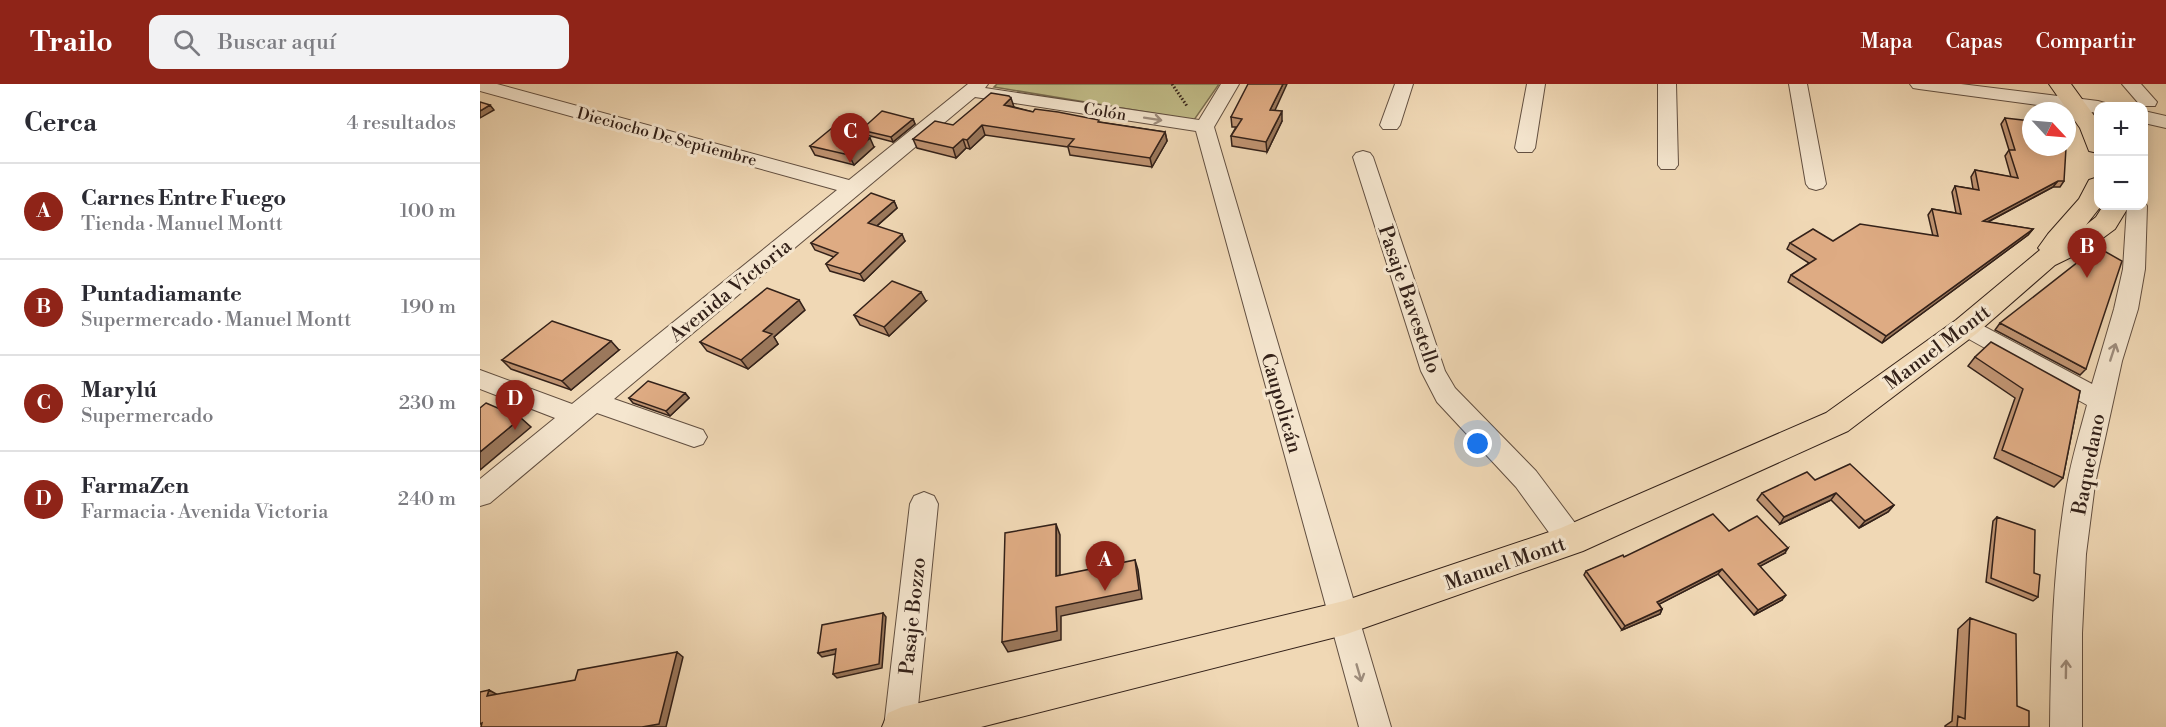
<!DOCTYPE html>
<html lang="es">
<head>
<meta charset="utf-8">
<style>
	:root { --surface:#fff; --page:#f2f2f3; --text:#2b2b33; --muted:#7c7c81; --line:#e1e1e2; --accent:#8f2418 }
	body { margin:0; font-family:"Libre Bodoni",serif; background:var(--page); color:var(--text) }
	.controls { position:absolute; right:18px; top:18px; display:grid; overflow:hidden; border-radius:12px; box-shadow:0 3px 15px #0003 }
	.controls button { width:54px; height:54px; display:grid; place-items:center; padding:0; border:0; border-bottom:2px solid var(--line); background:var(--surface); color:var(--text); font:30px sans-serif }
	.compass { position:absolute; left:1542px; top:18px; width:54px; height:54px; border-radius:50%; background:var(--surface); box-shadow:0 3px 15px #0003; rotate:116deg }
	.you { position:absolute; left:998px; top:360px; width:21px; height:21px; margin:-15px; border:4px solid #fff; border-radius:50%; background:#1a73e8; box-shadow:0 0 0 9px #1a73e833 }
	.badge { display:grid; place-items:center; width:39px; height:39px; border-radius:50%; background:var(--accent); color:#fff; font-size:20px; font-weight:700 }
	.pin { position:absolute; translate:-50% -50px; filter:drop-shadow(0 2px 3px #0008) }
	.pin::after { content:''; position:absolute; top:32px; width:21px; height:18px; background:inherit; clip-path:polygon(0 0,100% 0,50% 100%) }
	.list { margin:0; padding:0; list-style:none }
	h2 { display:flex; justify-content:space-between; align-items:center; height:78px; margin:0; padding:0 24px; font-size:26px }
	h2 small { font-size:20px; font-weight:400; color:var(--muted) }
	.list li { display:grid; grid-template-columns:39px 1fr auto; gap:18px; align-items:center; box-sizing:border-box; height:96px; padding:0 24px; border-top:2px solid var(--line) }
	.list b { display:block; font-size:22px; white-space:nowrap }
	.list p { margin:0; font-size:20px; white-space:nowrap; color:var(--muted) }
	.list em { font-size:20px; font-style:normal; color:var(--muted) }
	.icon { flex:none; width:33px; height:33px; fill:none; stroke:currentColor; stroke-width:2; stroke-linecap:round; stroke-linejoin:round }
	.map { position:relative; flex:none; width:1686px; height:643px; overflow:hidden }
	header { display:flex; align-items:center; gap:36px; box-sizing:border-box; height:84px; padding:0 30px; background:var(--accent); color:#fff }
	header strong { font-size:28px }
	nav { display:flex; gap:33px; margin-inline-start:auto; font-size:21px }
	.search { width:420px; height:54px; background:var(--page); display:flex; align-items:center; gap:15px; box-sizing:border-box; padding:0 21px; border-radius:12px; color:var(--muted); font-size:22px }
	main { display:flex }
	aside { flex:1; background:var(--surface) }
	.map>svg:first-child { display:block }
	.green { fill:#c1bc88; stroke:#7a6e50; stroke-width:1.5 }
	.lines { fill:none; stroke-linecap:round; stroke-linejoin:round }
	.minor-casing { stroke:#624f40; stroke-width:2 }
	.major-casing { stroke:#332119; stroke-width:2 }
	.path { stroke:#332119; stroke-width:3; stroke-dasharray:1.5 2; stroke-linecap:butt }
	.minor { fill:#f5e6cf; fill-rule:evenodd }
	.major { fill:#f0d8b5; fill-rule:evenodd }
	.wall { fill:#bf9371; stroke:#332119; stroke-width:1.5 }
	.shaded-wall { fill:#9b785c; stroke:#332119; stroke-width:1.5 }
	.building { fill:#deab83; stroke:#332119; stroke-width:1.5 }
	.oneway { stroke:#9e8d7d }
	.labels { text-anchor:middle; stroke-width:6; stroke-linejoin:round; paint-order:stroke }
	.far-street-label { font-size:16px; fill:#332119; stroke:#f5e6cf }
	.street-label { font-size:20px; fill:#332119; stroke:#f5e6cf }
</style>
</head>
<body>
<header>
<strong>Trailo</strong>
<div class="search"><svg class="icon" aria-label="search" viewBox="0 0 24 24"><circle cx="10" cy="10" r="6"/><path d="M15 15l6 6"/></svg>Buscar aquí</div>
<nav><a>Mapa</a><a>Capas</a><a>Compartir</a></nav>
</header>
<main>
<aside>
<h2>Cerca<small>4 resultados</small></h2>
<ul class="list">
<li><span class="badge">A</span><div><b>Carnes Entre Fuego</b><p>Tienda · Manuel Montt</p></div><em>100 m</em></li>
<li><span class="badge">B</span><div><b>Puntadiamante</b><p>Supermercado · Manuel Montt</p></div><em>190 m</em></li>
<li><span class="badge">C</span><div><b>Marylú</b><p>Supermercado</p></div><em>230 m</em></li>
<li><span class="badge">D</span><div><b>FarmaZen</b><p>Farmacia · Avenida Victoria</p></div><em>240 m</em></li>
</ul>
</aside>
<div class="map">
<svg width="1686" height="643" viewBox="0 0 1686 643">
	<rect width="100%" height="100%" fill="#f0d8b5"/>
	<filter id="stains"><feTurbulence type="fractalNoise" baseFrequency=".00333" numOctaves="4"/><feColorMatrix values="0 0 0 0 .2 0 0 0 0 .09 0 0 0 0 .02 0 0 0 .5 -.17"/></filter>
	<radialGradient id="worn" r=".72"><stop offset=".6" stop-color="#630" stop-opacity="0"/><stop offset="1" stop-color="#630" stop-opacity=".3"/></radialGradient>
	<path class="green" d="M517 0H739L714 36 514 3Z"/>
	<g class="lines">
		<defs>
			<path id="minor" d="M0 0H17L369 96 488 0H508L505 4 719 36 741 0H759L734 43 911 643H879L716 47 495 13 134 315 223 346 227 353 223 360 214 363 117 329 10 419 0 422V395L75 334 0 305V286L92 320 357 106 0 7Z
				M915 0H933L920 41 917 45H903L900 41Z
				M1047 0H1065L1055 64 1052 68H1038L1035 64Z
				M1178 0H1196L1198 81 1195 85H1181L1178 81Z
				M1309 0H1327L1346 100 1343 104 1336 106 1329 104 1326 100Z
				M1430 0H1481L1618 17 1625 19 1627 22H1618V29L1439 5 1433 4Z
				M1642 0H1661L1677 18 1675 22H1661Z
				M1664 27 1686 32V44L1664 39Z
				M883 67 890 69 893 73 965 287 975 304 1056 387 1101 447 1105 456 1101 465 1091 468 1081 465 1036 403 957 318 941 287 873 73 876 69Z
				M1664 117 1667 122 1665 185 1658 225 1642 277 1615 400 1606 470 1602 549V643H1570C1571 562 1573 481 1587 401 1592 374 1600 347 1607 321L1478 249 1474 243 1478 237 1486 235 1494 237 1612 300 1634 225 1643 185 1647 122H1664Z
				M444 408 454 412 458 420 436 643H404L430 420 434 412Z"/>
			<path id="major" d="M1569 0H1591L1618 37V69L1609 67 1600 44Z
				M1618 93V122H1621L1606 141 1616 133 1623 122H1649L1635 145 1608 165 1575 181 1496 250 1368 347 1103 467 864 551 501 643H402L408 629 422 623 864 517 1081 444 1346 329 1476 236 1560 166 1558 164 1568 150 1599 115 1609 96Z"/>
		</defs>
		<use href="#minor" class="minor-casing"/>
		<use href="#major" class="major-casing"/>
		<path class="path" d="M692 0 707 22"/>
		<use href="#minor" class="minor"/>
		<use href="#major" class="major"/>
	</g>
	<path class="wall" d="M534 23 553 28 685 48 687 57 672 83 590 71 588 63 505 51 490 65 486 64 476 74 437 64 433 55Z
		M795 26 802 37 787 68 752 62 751 52 756 43H752L751 33Z
		M1525 34 1584 97 1580 103H1573L1508 138 1553 145 1548 151 1402 259 1308 198 1311 191 1329 179 1307 165 1310 159 1453 152 1448 131 1452 125 1476 129 1472 108 1475 102 1493 105 1491 93 1495 86 1531 93 1525 72 1529 66 1521 40Z
		M433 35 435 40 413 58 383 50 381 46Z
		M330 62 394 63 374 81 335 71Z
		M414 117 417 124 397 142 425 157 384 197 350 187 346 180 354 173 335 166 331 159Z
		M446 217 409 252 380 241 374 231Z
		M325 226 294 253 298 260 268 285 227 267 220 258Z
		M1520 239 1606 285 1600 291 1515 246Z
		M139 266 91 306 31 285 22 276Z
		M1495 273 1600 307 1583 394 1574 403 1514 374 1535 314 1488 282Z
		M205 309 209 314 190 332 153 319 149 314Z
		M1335 396 1414 421 1408 428 1379 444 1351 416 1300 440 1277 416 1282 409Z
		M1517 433 1554 489 1558 513 1553 517 1506 498 1513 437Z
		M1249 447 1305 469 1280 482 1302 516 1274 531 1238 490 1179 520 1182 525 1180 530 1142 546 1104 491 1106 487 1144 473Z
		M1490 534 1537 622 1549 643H1465V642L1472 637 1478 545Z"/>
	<path class="shaded-wall" d="M803 0H807L791 35 790 26Z
		M531 14 534 23 524 21Z
		M10 21 14 26 0 34V27Z
		M802 27V37L787 68 786 58Z
		M433 35 435 40 413 58 411 53Z
		M502 41 505 51 490 65 487 56Z
		M685 48 687 57 672 83 670 74Z
		M390 54 394 63 374 81 369 71Z
		M483 55 486 64 476 74 473 64Z
		M1578 97 1573 103 1498 143 1503 137Z
		M414 117 417 124 392 146 388 139Z
		M1553 145 1548 151 1402 259 1406 252Z
		M422 150 425 157 384 197 380 190Z
		M441 208 446 217 409 252 404 243Z
		M319 216 325 226 294 253 298 260 268 285 261 276 283 247Z
		M131 257 139 266 91 306 82 297Z
		M205 309 209 314 190 332 186 327Z
		M41 334 51 343 0 386V368Z
		M1356 409 1351 416 1300 440 1304 433Z
		M1414 421 1408 428 1379 444 1385 437Z
		M576 440 580 451V502L576 492Z
		M1308 464 1305 469 1275 485 1278 480Z
		M655 476 658 486 662 515 581 532V556L528 568 522 558 576 523Z
		M1242 485 1238 490 1174 523 1177 518Z
		M1306 511 1302 516 1274 531 1278 526Z
		M1182 525 1180 530 1142 546 1145 542Z
		M403 529 406 533 402 584 357 594 353 590Z
		M356 565 360 569 342 573 338 569Z
		M197 568 203 573 186 643H162Z
		M9 606 18 611 7 612Z"/>
	<path class="building" d="M768 0H803L790 26 802 27 786 58 751 52 762 35 751 33Z
		M511 9 529 12 531 14 524 21 553 28 555 25 578 28 619 36 618 38 685 48 670 74 588 62 594 55 502 41 487 56 483 55 473 64 433 55 455 37 473 41Z
		M0 18 10 21 0 27Z
		M402 27 433 35 411 53 381 46Z
		M1525 34 1551 37V63H1585L1586 64 1584 97H1578L1503 137 1553 145 1406 252 1311 191 1336 175 1310 159 1333 145 1353 157 1380 140 1458 152 1452 125 1481 130 1475 102 1499 106 1495 86 1538 94 1529 66H1535Z
		M352 44 390 54 369 71 330 62Z
		M391 109 414 117 388 139 422 150 380 190 346 180 358 169 331 159Z
		M1617 163 1642 177 1606 285 1520 239Z
		M412 197 441 208 404 243 374 231Z
		M287 204 319 216 283 247 292 250 261 276 220 258Z
		M72 237 131 257 82 297 22 276Z
		M1511 258 1600 307 1583 394 1522 366 1543 305 1495 273Z
		M168 297 205 309 186 327 149 314Z
		M6 319 41 334 0 368V324Z
		M1370 380 1414 421 1385 437 1356 409 1304 433 1282 409 1327 388 1335 396Z
		M1233 430 1249 447 1277 432 1308 464 1278 480 1306 511 1278 526 1242 485 1177 518 1182 525 1145 542 1106 487 1143 471 1144 473Z
		M1517 433 1555 446 1554 489 1560 491 1558 513 1511 494Z
		M576 440V492L655 476 659 506 576 523 577 547 522 558 525 449Z
		M403 529 399 580 353 590 356 565 338 569 342 541Z
		M1490 534 1536 550 1537 622 1549 627V643H1477L1478 632 1485 635Z
		M197 568 179 640 162 643H1L2 639 0 640V608L9 606 7 612 95 596 98 586Z"/>
	<defs><path id="oneway-shaft" d="M-6 0H5M1.5-3L5.5 0L1.5 3" fill="none" stroke-width="1.6" stroke-linecap="round" stroke-linejoin="round" transform="scale(1.5)"/></defs>
	<g class="oneway">
		<use href="#oneway-shaft" transform="translate(673 35) rotate(9)"/>
		<use href="#oneway-shaft" transform="translate(1633 268) rotate(-72)"/>
		<use href="#oneway-shaft" transform="translate(1586 585) rotate(-89)"/>
		<use href="#oneway-shaft" transform="translate(879 589) rotate(74)"/>
	</g>
	<g class="labels">
		<g class="far-street-label">
			<text transform="translate(625 27) rotate(9)" y="6">Colón</text>
			<text transform="translate(187 52) rotate(15)" y="6">Dieciocho De Septiembre</text>
		</g>
		<g class="street-label">
			<text transform="translate(250 206) rotate(-39)" y="7">Avenida Victoria</text>
			<text transform="translate(930 215) rotate(71)" y="7">Pasaje Bavestello</text>
			<text transform="translate(1457 263) rotate(-37)" y="7">Manuel Montt</text>
			<text transform="translate(802 319) rotate(74)" y="7">Caupolicán</text>
			<text transform="translate(1608 380) rotate(-79)" y="7">Baquedano</text>
			<text transform="translate(1025 479) rotate(-19)" y="7">Manuel Montt</text>
			<text transform="translate(432 532) rotate(-84)" y="7">Pasaje Bozzo</text>
		</g>
	</g>
	<rect width="100%" height="100%" filter="url(#stains)"/>
	<rect width="100%" height="100%" fill="url(#worn)"/>
</svg>
<div class="controls">
<button>+</button>
<button>−</button>
</div>
<svg class="compass" viewBox="-18 -18 36 36"><path d="M0-13l5 13h-10z" fill="#e53935"/><path d="M0 13l5-13h-10z" fill="#7c7c81"/></svg>
<div class="you"></div>
<div class="pin badge" style="left:625px;top:507px">A</div>
<div class="pin badge" style="left:1607px;top:194px">B</div>
<div class="pin badge" style="left:370px;top:79px">C</div>
<div class="pin badge" style="left:35px;top:346px">D</div>
</div>
</main>
</body>
</html>
